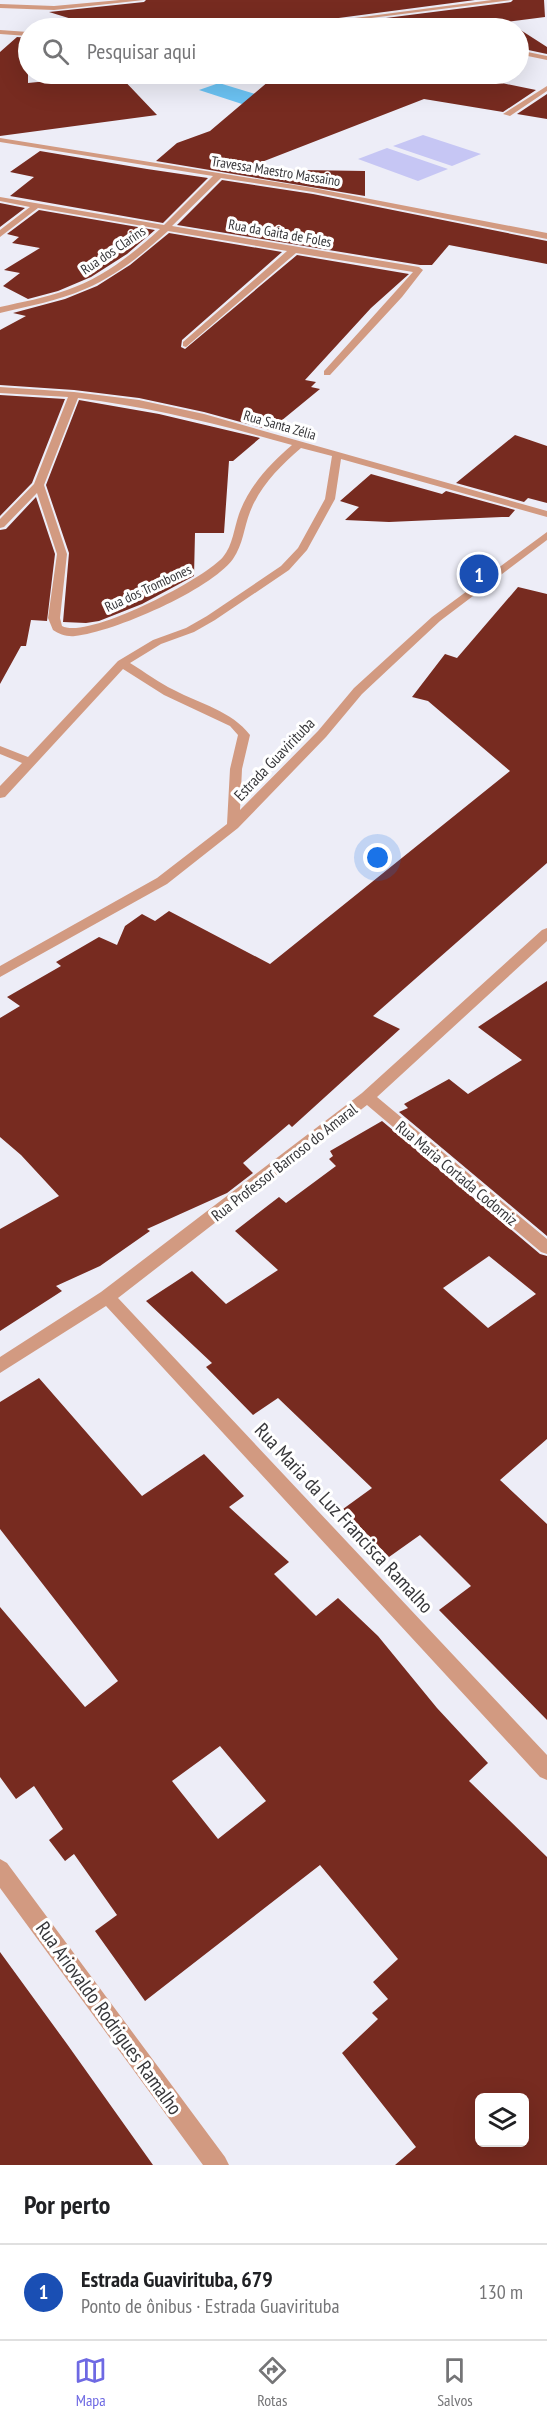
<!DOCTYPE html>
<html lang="pt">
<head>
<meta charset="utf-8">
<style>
	:root { --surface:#fff; --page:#f2f2f2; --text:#202124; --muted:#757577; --line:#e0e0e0; --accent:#6e69e3 }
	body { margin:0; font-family:"PT Sans Narrow",sans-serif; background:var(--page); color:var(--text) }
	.controls { position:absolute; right:18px; bottom:18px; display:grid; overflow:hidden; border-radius:9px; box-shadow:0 6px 24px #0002 }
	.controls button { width:54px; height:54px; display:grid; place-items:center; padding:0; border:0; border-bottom:2px solid var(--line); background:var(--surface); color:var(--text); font:30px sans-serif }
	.you { position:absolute; left:378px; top:858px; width:21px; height:21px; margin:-15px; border:4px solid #fff; border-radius:50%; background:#1a73e8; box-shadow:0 0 0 9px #1a73e833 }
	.badge { display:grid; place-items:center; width:39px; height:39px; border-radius:50%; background:var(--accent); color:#fff; font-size:20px; font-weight:700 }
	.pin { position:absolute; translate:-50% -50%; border:3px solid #fff; box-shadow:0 2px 6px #0006 }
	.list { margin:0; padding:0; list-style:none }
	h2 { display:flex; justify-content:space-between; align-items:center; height:78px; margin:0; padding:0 24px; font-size:26px }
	h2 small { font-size:20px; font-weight:400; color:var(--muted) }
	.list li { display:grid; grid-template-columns:39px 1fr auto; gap:18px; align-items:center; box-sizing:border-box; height:96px; padding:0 24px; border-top:2px solid var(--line) }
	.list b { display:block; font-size:22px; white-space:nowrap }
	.list p { margin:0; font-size:20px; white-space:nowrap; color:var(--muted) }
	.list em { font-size:20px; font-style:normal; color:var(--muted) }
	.icon { flex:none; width:33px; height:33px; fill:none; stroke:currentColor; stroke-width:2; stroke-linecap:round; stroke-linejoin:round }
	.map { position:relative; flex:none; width:547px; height:2165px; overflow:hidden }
	.search { position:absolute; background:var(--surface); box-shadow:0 6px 24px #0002; left:18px; right:18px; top:18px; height:66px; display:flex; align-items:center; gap:15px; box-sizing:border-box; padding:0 21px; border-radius:33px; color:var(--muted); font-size:22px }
	.sheet { height:174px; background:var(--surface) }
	nav { display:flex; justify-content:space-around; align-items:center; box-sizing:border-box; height:84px; border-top:2px solid var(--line); background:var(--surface); font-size:16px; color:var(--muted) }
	nav a { display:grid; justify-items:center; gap:3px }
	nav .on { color:var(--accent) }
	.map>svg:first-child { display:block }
	.green { fill:#c6c6f4 }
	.water { fill:#6cc4f5 }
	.building { fill:#772b20; fill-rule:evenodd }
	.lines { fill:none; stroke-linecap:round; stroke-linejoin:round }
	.minor { fill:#d29a81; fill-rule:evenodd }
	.labels { text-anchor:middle; stroke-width:6; stroke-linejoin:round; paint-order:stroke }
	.far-street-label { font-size:14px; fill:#37373a; stroke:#fff }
	.street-label { font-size:16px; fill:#37373a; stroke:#fff }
	.near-street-label { font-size:20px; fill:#37373a; stroke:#fff }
</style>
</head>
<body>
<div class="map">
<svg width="547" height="2165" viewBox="0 0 547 2165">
	<rect width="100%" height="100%" fill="#ededf7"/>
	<path class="green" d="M423 135 481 154 452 166 393 146Z
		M387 148 448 169 418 181 358 159Z"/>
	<path class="water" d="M219 83 262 96 242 104 199 90Z"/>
	<path class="building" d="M146 0H475L278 26 276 28H101L49 12 144 2Z
		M513 0H544L545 17 506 22 517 28H307L511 2Z
		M519 29 547 47V54L519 48Z
		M17 37 28 38V83L118 74 157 115 0 136V52Z
		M244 74H502L482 79 536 90 503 112 424 99 244 169 365 171V196L156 161 177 143 210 131 269 81Z
		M547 94V119L517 114Z
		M40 151 147 169 208 178 163 223 10 196 34 177 10 172Z
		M222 180 313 194 547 241V264L449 245 432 265H420L177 225Z
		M0 203 25 208 0 227Z
		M39 210 155 230 127 254 91 277 58 291 28 299 3 286 20 273 4 270 40 248 12 243 19 237 7 234Z
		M169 233 282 252 182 340 181 347 185 349 297 255 409 274 371 308 305 380 316 382 311 387 320 389 270 430 204 412 139 398 74 390 0 385V330L26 316 13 313 65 299 97 286 130 265Z
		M0 395 65 399 32 483 0 516Z
		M79 400 159 414 260 438 233 461H229L224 533H195L194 576 142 604 99 621 86 623 63 622 69 553 46 485Z
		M515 435 547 446V503L528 498 524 502 456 483Z
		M371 474 442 494 446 491 515 510 509 517H502L389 522 345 520 359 507 340 501Z
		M36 497 55 554 47 621 31 620 26 646H21L0 684V530L6 529Z
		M518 587 547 594V863L373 1016 400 1029 292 1127 289 1124 243 1163 253 1173 227 1193 147 1229 150 1231 100 1266 56 1286 62 1291 0 1331V1229L59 1196 21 1155 0 1137V1018L20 1006 7 997 61 966 56 962 99 937 117 945 125 926 142 914 155 921 169 911 270 964 510 771 428 701 412 697 445 654 457 658Z
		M547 981V1236L399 1112 408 1108 404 1104 449 1079 468 1094 522 1060 478 1027Z
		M382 1121 540 1254 547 1256V1439L500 1480 547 1524V1720L439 1610 471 1586 420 1535 389 1557 343 1509 372 1488 278 1398 253 1415 206 1367 212 1363 146 1301 192 1271 226 1304 278 1270 235 1231 279 1197 286 1203 336 1166 329 1159 333 1156 330 1151ZM489 1256 536 1294 488 1328 443 1288Z
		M39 1378 142 1496 204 1454 244 1496 229 1507 289 1562 274 1574 316 1616 338 1598 378 1636 437 1708 488 1763 469 1781 547 1857V2165H395L416 2147 342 2053 378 2019 372 2013 388 1999 373 1982 398 1959 320 1865 145 2001 95 1931 117 1915 74 1854 65 1861 49 1840 63 1829 34 1786 16 1799 0 1777V1607L85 1707 118 1681 0 1529V1402ZM220 1746 266 1801 218 1839 172 1781ZM480 2097H525V2142H480Z
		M0 1952 67 2044 153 2165H0Z"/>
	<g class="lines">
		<path class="minor" d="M120 0H144L54 10 0 8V4L54 6Z
			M492 0H511L293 28H278Z
			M0 30 28 32V36L0 34Z
			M518 50 547 56V60L518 54Z
			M547 86V91L510 116 503 114Z
			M0 138 313 188 547 233V239L313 192 221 178 172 226 419 267 423 270 402 297 330 375H324V371L413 272 296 253 186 347 183 346V342L287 251 168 231C144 253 116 276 85 289 58 301 28 306 0 313V307C22 302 45 298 67 290 102 278 133 254 160 229L38 208 0 237V230L30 207 0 201V197L164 225 213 176 0 142Z
			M0 387 74 392 139 400 204 414 547 511V517L341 459 335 499 307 550 289 570 215 620 194 632 161 644 130 663C145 672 159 683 174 690 200 704 232 711 250 735L242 769 240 810 318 731 354 688 432 617 547 532V540L440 621 362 694 326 737 238 828 167 884 0 977V966L157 878 227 824 230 769 238 735 230 726 164 695 123 669 5 797 0 798V786L22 763 0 754V746L28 757 118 661 153 640 186 628 207 616 281 566 298 548 325 499 332 456 301 448C280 466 260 486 250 512 244 527 243 545 233 559 210 590 114 632 75 636 67 637 59 634 53 630L48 618 57 554 37 493 4 527 0 528V519L34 484 68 397 0 393ZM78 398C154 408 218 424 292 445 270 464 249 486 239 514 234 528 233 545 223 557 204 579 88 640 62 626L60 618 67 554 44 485Z
			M547 928V941L377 1097 547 1239V1254L541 1252 367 1105 118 1298 547 1755V1780L540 1777 106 1306 0 1373V1357L101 1292 362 1093 542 930Z
			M0 1859 7 1863 225 2157 229 2165H203L0 1888Z"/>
	</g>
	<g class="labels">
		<g class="far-street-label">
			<text transform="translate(276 171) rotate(9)" y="5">Travessa Maestro Massaino</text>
			<text transform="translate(280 233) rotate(10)" y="5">Rua da Gaita de Foles</text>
			<text transform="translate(113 250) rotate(-34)" y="5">Rua dos Clarins</text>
			<text transform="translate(280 425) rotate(16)" y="5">Rua Santa Zélia</text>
			<text transform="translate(148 588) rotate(-25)" y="5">Rua dos Trombones</text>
		</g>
		<g class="street-label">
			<text transform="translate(274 759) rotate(-46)" y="6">Estrada Guavirituba</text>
			<text transform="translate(284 1162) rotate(-38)" y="6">Rua Professor Barroso do Amaral</text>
			<text transform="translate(457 1173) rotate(40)" y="6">Rua Maria Cortada Codorniz</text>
		</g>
		<g class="near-street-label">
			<text transform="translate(344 1518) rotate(47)" y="7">Rua Maria da Luz Francisca Ramalho</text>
			<text transform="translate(109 2018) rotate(54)" y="7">Rua Ariovaldo Rodrigues Ramalho</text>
		</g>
	</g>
</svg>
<div class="controls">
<button><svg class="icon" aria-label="layers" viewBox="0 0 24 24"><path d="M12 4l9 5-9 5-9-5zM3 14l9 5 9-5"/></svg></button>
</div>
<div class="you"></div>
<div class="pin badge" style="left:479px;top:574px;background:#1a4fb4">1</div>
<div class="search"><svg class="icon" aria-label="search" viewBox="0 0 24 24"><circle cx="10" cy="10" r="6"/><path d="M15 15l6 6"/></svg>Pesquisar aqui</div>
</div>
<section class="sheet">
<h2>Por perto<small></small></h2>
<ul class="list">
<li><span class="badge" style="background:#1a4fb4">1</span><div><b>Estrada Guavirituba, 679</b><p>Ponto de ônibus · Estrada Guavirituba</p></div><em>130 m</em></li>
</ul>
</section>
<nav>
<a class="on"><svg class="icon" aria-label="map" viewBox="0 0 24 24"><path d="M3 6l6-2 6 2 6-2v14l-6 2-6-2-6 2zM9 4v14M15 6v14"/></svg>Mapa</a>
<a><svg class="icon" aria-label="directions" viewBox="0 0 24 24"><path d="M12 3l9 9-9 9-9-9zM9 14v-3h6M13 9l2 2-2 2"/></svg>Rotas</a>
<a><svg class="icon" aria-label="saved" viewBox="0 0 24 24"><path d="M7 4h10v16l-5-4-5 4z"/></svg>Salvos</a>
</nav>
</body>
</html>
